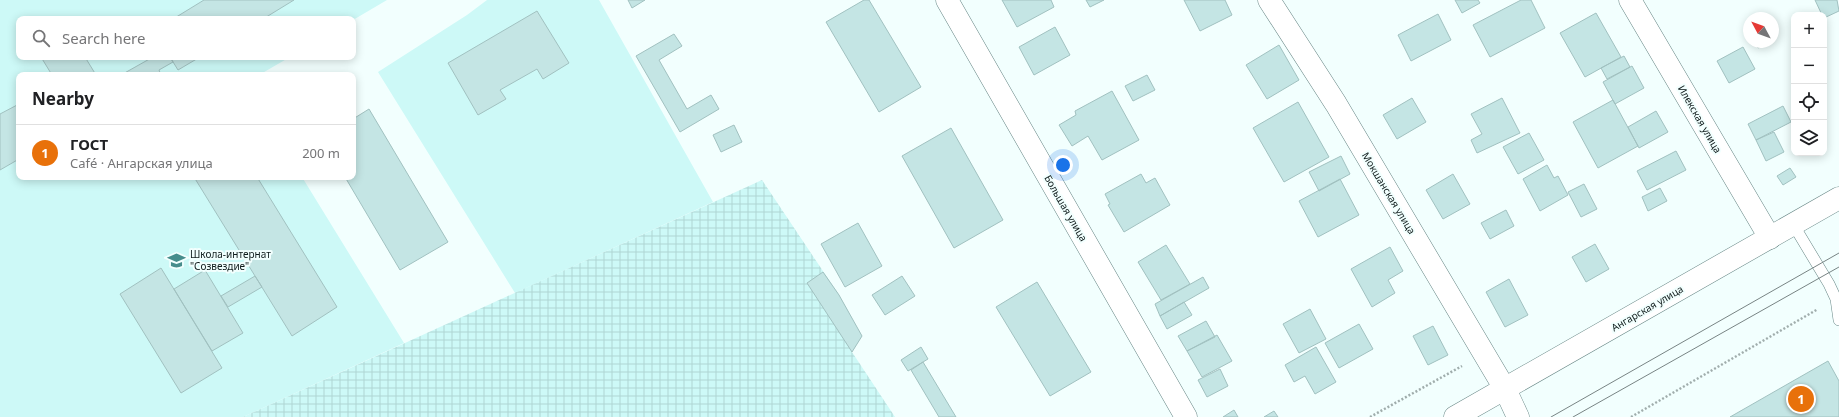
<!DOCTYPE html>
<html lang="en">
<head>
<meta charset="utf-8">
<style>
	:root { --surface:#fff; --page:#f6f6f6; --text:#202124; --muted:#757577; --line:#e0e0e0; --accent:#0b8043 }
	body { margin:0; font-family:"Noto Sans",sans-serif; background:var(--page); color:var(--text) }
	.controls { position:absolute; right:12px; top:12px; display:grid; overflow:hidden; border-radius:8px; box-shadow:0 2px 10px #0003 }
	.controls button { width:36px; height:36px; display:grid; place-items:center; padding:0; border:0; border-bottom:1px solid var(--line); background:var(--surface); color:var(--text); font:20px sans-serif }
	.compass { position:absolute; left:1743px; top:12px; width:36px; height:36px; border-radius:50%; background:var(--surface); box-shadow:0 2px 10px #0003; rotate:311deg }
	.you { position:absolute; left:1063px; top:165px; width:14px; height:14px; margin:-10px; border:3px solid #fff; border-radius:50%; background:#1a73e8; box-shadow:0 0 0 6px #1a73e833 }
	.badge { display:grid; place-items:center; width:26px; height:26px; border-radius:50%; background:var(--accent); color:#fff; font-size:13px; font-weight:700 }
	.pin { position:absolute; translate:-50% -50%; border:2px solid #fff; box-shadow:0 1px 4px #0006 }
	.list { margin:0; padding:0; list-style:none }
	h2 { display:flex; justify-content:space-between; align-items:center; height:52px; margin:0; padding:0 16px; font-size:17px }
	h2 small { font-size:13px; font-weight:400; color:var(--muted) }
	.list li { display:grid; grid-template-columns:26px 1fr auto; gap:12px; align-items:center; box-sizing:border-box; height:56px; padding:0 16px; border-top:1px solid var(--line) }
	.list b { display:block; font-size:15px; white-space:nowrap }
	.list p { margin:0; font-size:13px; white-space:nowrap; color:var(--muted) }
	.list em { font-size:13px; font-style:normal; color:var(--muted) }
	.icon { flex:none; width:22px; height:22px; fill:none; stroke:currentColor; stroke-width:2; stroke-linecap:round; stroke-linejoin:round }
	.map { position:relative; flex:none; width:1839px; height:417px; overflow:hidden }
	.search { position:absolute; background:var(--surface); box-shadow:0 2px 10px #0003; left:16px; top:16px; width:340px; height:44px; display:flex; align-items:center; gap:10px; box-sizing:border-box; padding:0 14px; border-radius:8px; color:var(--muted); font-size:15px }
	.panel { position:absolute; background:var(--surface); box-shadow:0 2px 10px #0003; left:16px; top:72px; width:340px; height:108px; border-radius:8px }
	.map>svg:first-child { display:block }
	.built { fill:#cdf9f7 }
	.industrial { fill:url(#industrial-grid) }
	.building { fill:#c4e5e4; stroke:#a1c1c0 }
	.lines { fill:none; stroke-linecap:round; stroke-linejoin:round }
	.lane-casing { stroke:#678685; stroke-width:12 }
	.street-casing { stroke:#678685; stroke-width:23 }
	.secondary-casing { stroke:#678685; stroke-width:23 }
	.path { stroke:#a0adac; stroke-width:2.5; stroke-dasharray:2 2; stroke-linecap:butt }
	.lane { stroke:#fff; stroke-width:11 }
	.street { stroke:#fff; stroke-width:22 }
	.secondary { stroke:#fff; stroke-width:22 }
	.tram { stroke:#788484; stroke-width:1 }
	.labels { text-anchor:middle; stroke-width:4; stroke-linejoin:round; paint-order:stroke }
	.street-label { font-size:10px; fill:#0f1b1b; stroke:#f2fffe }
	.poi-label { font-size:10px; fill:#0f1b1b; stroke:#f2fffe; text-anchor:start }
</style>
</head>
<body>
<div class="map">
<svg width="1839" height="417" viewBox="0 0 1839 417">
	<defs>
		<pattern id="industrial-grid" width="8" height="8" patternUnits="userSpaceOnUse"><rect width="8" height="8" fill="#cdf9f7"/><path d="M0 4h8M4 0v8" fill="none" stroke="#afd5d3"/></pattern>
	</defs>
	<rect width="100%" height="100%" fill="#f2fffe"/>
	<path class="built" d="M0 0H387L353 20 19 19V57H290L259 75H19V177H302L404 343 243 417H0Z
		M487 0H599L713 202 515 293 378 72 467 15Z"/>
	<path class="industrial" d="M762 180 839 295 862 336 852 352 895 417H243Z"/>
	<path class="building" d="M204 0H294L263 19H173Z
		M628 0H645L632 8Z
		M864 0H869L921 87 879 112 826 22Z
		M1002 0H1051L1054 7 1017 27Z
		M1086 0H1104L1090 7Z
		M1184 0H1225L1232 15 1200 31Z
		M1455 0H1478L1480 3 1462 13Z
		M1521 0H1531L1545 28 1490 57 1473 25Z
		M1815 0H1837L1839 11 1824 18V15H1822Z
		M537 11 569 63 543 79 537 69 500 90 506 99 478 115 448 63Z
		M1596 13 1621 57 1585 77 1560 33Z
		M1438 14 1451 40 1411 61 1398 35Z
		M1055 27 1070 55 1034 75 1019 47Z
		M674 34 682 46 659 60 687 109 711 95 719 109 680 132 636 56Z
		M1755 42H1768L1758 48Z
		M1279 45 1299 80 1267 99 1246 65Z
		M1743 47 1755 69 1729 83 1717 61Z
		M1624 56 1630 67 1607 79 1601 68Z
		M41 57H85L96 75H52Z
		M153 57H170L173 62 159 70 161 75H121Z
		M170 57H200L178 70Z
		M1632 66 1644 88 1615 104 1603 82Z
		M1147 75 1155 90 1133 101 1125 86Z
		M1112 91 1139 140 1102 160 1088 136 1072 146 1059 125 1076 115 1075 111Z
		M1412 98 1426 122 1397 139 1383 115Z
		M1502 98 1520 133 1477 153 1471 140 1482 134 1471 114Z
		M1613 100 1638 146 1598 168 1573 122Z
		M1298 102 1329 157 1284 182 1253 128Z
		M19 104V159L0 170V114Z
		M1783 106 1791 122 1756 140 1748 124Z
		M369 109 448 242 400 270 345 177H353V119Z
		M1656 111 1668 132 1639 148 1628 127Z
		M734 125 742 142 721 152 713 135Z
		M951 128 1003 220 954 248 902 156Z
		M1774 132 1784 152 1766 161 1756 140Z
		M1529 133 1544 160 1518 174 1503 147Z
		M1676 151 1686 170 1647 190 1637 171Z
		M1341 156 1350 174 1319 191 1309 172Z
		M1547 165 1554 178 1558 176 1568 195 1540 211 1523 179Z
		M1790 168 1796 177 1783 185 1777 176Z
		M1141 174 1146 183 1155 178 1170 205 1124 232 1108 205 1110 204 1105 194Z
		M1453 174 1470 204 1443 219 1426 190Z
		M194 177H257L337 307 292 336Z
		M1340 179 1359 215 1318 237 1299 201Z
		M1584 184 1597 209 1581 217 1568 192Z
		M1660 188 1667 201 1648 211 1642 197Z
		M1506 210 1514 226 1490 239 1481 223Z
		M858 223 882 266 845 287 821 244Z
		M1595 244 1609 269 1586 282 1572 257Z
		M1166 245 1190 284 1161 300 1138 262Z
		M1390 247 1403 271 1388 280 1395 293 1372 307 1351 269Z
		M161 268 222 368 181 393 120 294Z
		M205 270 243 333 212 351 174 289Z
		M823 272 839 295 862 336 852 352 807 283Z
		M255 276 262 287 228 307 221 296Z
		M902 276 915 296 885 315 872 295Z
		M1203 277 1209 288 1160 316 1155 304Z
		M1509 279 1528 315 1505 327 1486 292Z
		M1037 282 1091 372 1050 396 996 307Z
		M1184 302 1192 315 1167 329 1160 316Z
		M1310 309 1326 339 1299 353 1283 324Z
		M1206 321 1215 337 1187 351 1178 336Z
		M1359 324 1373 349 1339 368 1325 343Z
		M1433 326 1448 355 1428 365 1413 336Z
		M1217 335 1232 361 1202 377 1187 351Z
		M921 347 928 359 908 371 901 360Z
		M1316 347 1336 382 1315 394 1305 376 1294 382 1285 365Z
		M1828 361 1839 381V417H1730Z
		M923 362 956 417H939L911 370Z
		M1220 369 1228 386 1207 397 1198 380Z
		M1234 410 1238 417H1223Z
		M1274 411 1278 417H1264Z"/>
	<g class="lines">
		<defs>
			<path id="lane" d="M1793 224 1829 284 1836 299 1839 320"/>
			<path id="street" d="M947 0 1186 417
				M1269 0 1336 104 1505 389 1518 417
				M1630 0 1770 238"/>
			<path id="secondary" d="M1455 417 1839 198"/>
		</defs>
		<use href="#lane" class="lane-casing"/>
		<use href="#street" class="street-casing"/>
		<use href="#secondary" class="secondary-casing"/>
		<path class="path" d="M1370 417 1462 366
			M1631 417 1818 309"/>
		<use href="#lane" class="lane"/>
		<use href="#street" class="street"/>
		<use href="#secondary" class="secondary"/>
		<path class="tram" d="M1551 417 1839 253
			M1573 417 1839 267"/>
	</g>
	<defs>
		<symbol id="school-bare" viewBox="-9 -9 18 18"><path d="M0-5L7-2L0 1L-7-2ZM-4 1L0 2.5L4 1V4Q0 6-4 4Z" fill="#468d8c" stroke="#f2fffe" stroke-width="2.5" paint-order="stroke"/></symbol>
	</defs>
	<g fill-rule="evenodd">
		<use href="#school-bare" x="164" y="248" width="25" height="25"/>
	</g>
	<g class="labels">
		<g class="street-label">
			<text transform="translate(1700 119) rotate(60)" y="4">Илекская улица</text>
			<text transform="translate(1389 193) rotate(59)" y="4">Мокшанская улица</text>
			<text transform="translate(1066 208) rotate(60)" y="4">Большая улица</text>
			<text transform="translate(1647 308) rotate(-30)" y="4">Ангарская улица</text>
		</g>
		<g class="poi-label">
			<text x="190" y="258">Школа-интернат<tspan x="190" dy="12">"Созвездие"</tspan></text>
		</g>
	</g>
</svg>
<div class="controls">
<button>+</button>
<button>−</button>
<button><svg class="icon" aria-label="locate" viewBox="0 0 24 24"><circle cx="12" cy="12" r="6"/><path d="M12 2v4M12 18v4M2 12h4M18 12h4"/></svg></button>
<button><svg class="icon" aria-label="layers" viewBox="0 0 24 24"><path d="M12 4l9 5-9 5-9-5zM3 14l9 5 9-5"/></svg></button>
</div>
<svg class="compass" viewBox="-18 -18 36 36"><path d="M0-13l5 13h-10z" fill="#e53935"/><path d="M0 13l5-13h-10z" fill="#757577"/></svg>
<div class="you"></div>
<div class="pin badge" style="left:1801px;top:399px;background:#e8710a">1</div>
<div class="search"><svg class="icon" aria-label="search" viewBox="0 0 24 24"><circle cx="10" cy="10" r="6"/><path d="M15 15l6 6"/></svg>Search here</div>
<section class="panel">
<h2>Nearby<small></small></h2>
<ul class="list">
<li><span class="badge" style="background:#e8710a">1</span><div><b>ГОСТ</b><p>Café · Ангарская улица</p></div><em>200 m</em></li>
</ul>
</section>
</div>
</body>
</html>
